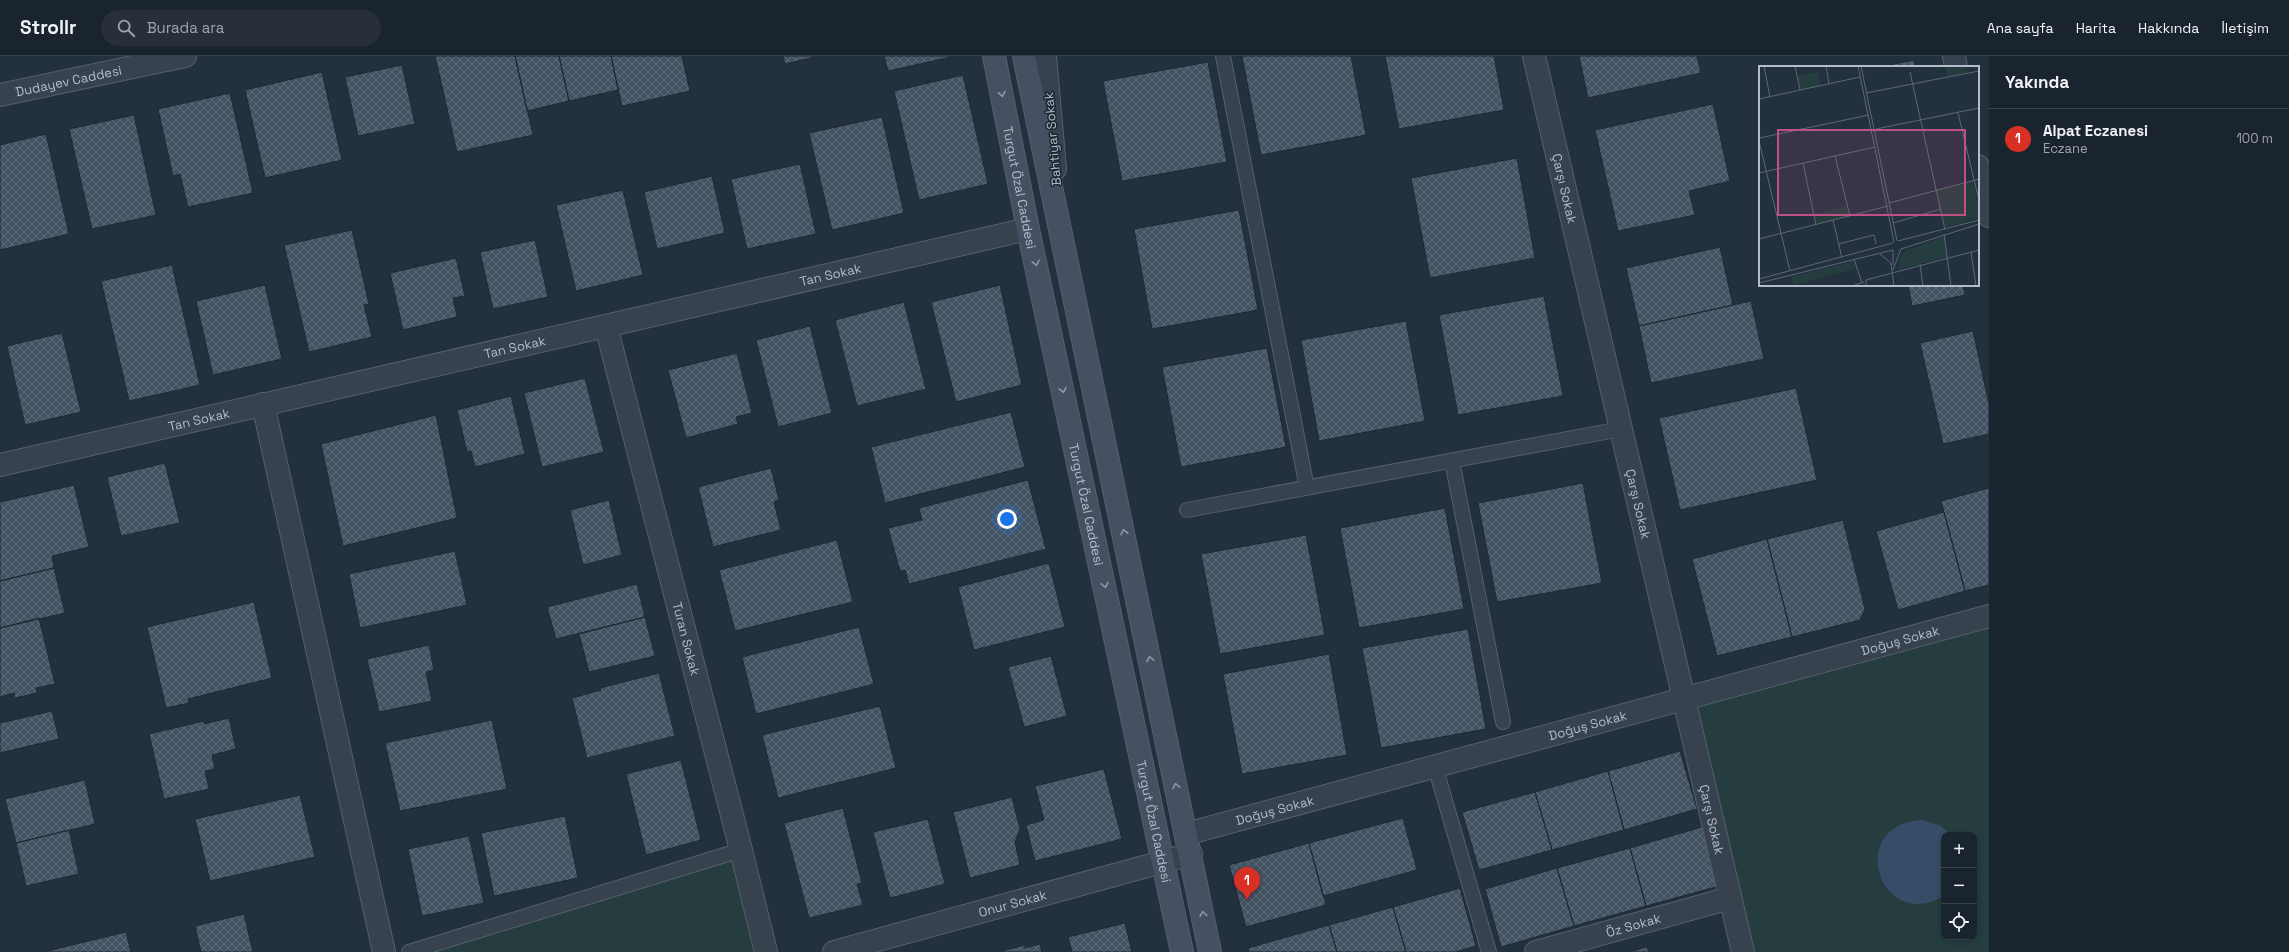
<!DOCTYPE html>
<html lang="tr">
<head>
<meta charset="utf-8">
<style>
	:root { --surface:#1a242e; --page:#27303a; --text:#f1f3f6; --muted:#9fa4aa; --line:#38414a; --accent:#d93025 }
	body { margin:0; font-family:"Space Grotesk",sans-serif; background:var(--page); color:var(--text) }
	.controls { position:absolute; right:12px; bottom:12px; display:grid; overflow:hidden; border-radius:8px; box-shadow:0 2px 6px #0003 }
	.controls button { width:36px; height:36px; display:grid; place-items:center; padding:0; border:0; border-bottom:1px solid var(--line); background:var(--surface); color:var(--text); font:20px sans-serif }
	.you { position:absolute; left:1007px; top:463px; width:14px; height:14px; margin:-10px; border:3px solid #fff; border-radius:50%; background:#1a73e8; box-shadow:0 0 0 6px #1a73e833 }
	.badge { display:grid; place-items:center; width:26px; height:26px; border-radius:50%; background:var(--accent); color:#fff; font-size:13px; font-weight:700 }
	.pin { position:absolute; translate:-50% -33px; filter:drop-shadow(0 1px 2px #0008) }
	.pin::after { content:''; position:absolute; top:21px; width:14px; height:12px; background:inherit; clip-path:polygon(0 0,100% 0,50% 100%) }
	.list { margin:0; padding:0; list-style:none }
	h2 { display:flex; justify-content:space-between; align-items:center; height:52px; margin:0; padding:0 16px; font-size:17px }
	h2 small { font-size:13px; font-weight:400; color:var(--muted) }
	.list li { display:grid; grid-template-columns:26px 1fr auto; gap:12px; align-items:center; box-sizing:border-box; height:60px; padding:0 16px; border-top:1px solid var(--line) }
	.list b { display:block; font-size:15px; white-space:nowrap }
	.list p { margin:0; font-size:13px; white-space:nowrap; color:var(--muted) }
	.list em { font-size:13px; font-style:normal; color:var(--muted) }
	.icon { flex:none; width:22px; height:22px; fill:none; stroke:currentColor; stroke-width:2; stroke-linecap:round; stroke-linejoin:round }
	.map { position:relative; flex:none; width:1989px; height:896px; overflow:hidden }
	header { display:flex; align-items:center; gap:24px; box-sizing:border-box; height:56px; padding:0 20px; background:var(--surface); border-bottom:1px solid var(--line) }
	header strong { font-size:19px }
	nav { display:flex; gap:22px; margin-inline-start:auto; font-size:14px }
	.search { width:280px; height:36px; background:var(--page); display:flex; align-items:center; gap:10px; box-sizing:border-box; padding:0 14px; border-radius:22px; color:var(--muted); font-size:15px }
	main { display:flex }
	aside { flex:1; background:var(--surface) }
	.map>svg:first-child { display:block }
	.park { fill:#253d3f; fill-rule:evenodd }
	.water { fill:#374c66 }
	.building { fill:url(#building-cross-hatch); stroke:#1e2935 }
	.lines { fill:none; stroke-linecap:round; stroke-linejoin:round }
	.lane-casing { stroke:#55606c; stroke-width:16 }
	.street-casing { stroke:#55606c; stroke-width:24 }
	.secondary-casing { stroke:#55606c; stroke-width:24 }
	.lane { stroke:#37424e; stroke-width:14 }
	.street { stroke:#37424e; stroke-width:22 }
	.secondary { stroke:#455162; stroke-width:22 }
	.oneway { stroke:#8c97a5 }
	.labels { text-anchor:middle; stroke-width:3; stroke-linejoin:round; paint-order:stroke }
	.street-label { font-size:13px; fill:#b3bdc9; stroke:#1c2733 }
	.inset-road { fill:none; stroke:#5d6876; stroke-width:1 }
	.view { fill:#bd5282; fill-opacity:0.15; stroke:#bd5282; stroke-width:2 }
	.inset-edge { fill:none; stroke:#b3bdc9; stroke-width:2 }
</style>
</head>
<body>
<header>
<strong>Strollr</strong>
<div class="search"><svg class="icon" aria-label="search" viewBox="0 0 24 24"><circle cx="10" cy="10" r="6"/><path d="M15 15l6 6"/></svg>Burada ara</div>
<nav><a>Ana sayfa</a><a>Harita</a><a>Hakkında</a><a>İletişim</a></nav>
</header>
<main>
<div class="map">
<svg width="1989" height="896" viewBox="0 0 1989 896">
	<defs>
		<pattern id="building-cross-hatch" width="8" height="8" patternUnits="userSpaceOnUse"><rect width="8" height="8" fill="#445363"/><path d="M0 0l8 8M0 8l8-8" fill="none" stroke="#5d6a78"/></pattern>
	</defs>
	<rect width="100%" height="100%" fill="#23303e"/>
	<path class="park" d="M1989 560V896H1743L1684 643ZM1944 779H1974V881H1944Z
		M741 794 766 896H409Z"/>
	<path class="water" d="M1922 764 1941 770 1951 779H1944V840C1879 878 1845 768 1922 764Z"/>
	<path class="building" d="M435 0H515L533 79 457 96Z
		M515 0H559L569 45 527 55Z
		M559 0H611L618 34 569 45Z
		M611 0H682L690 35 622 50Z
		M783 0H819L785 8Z
		M884 0H951V1L888 15Z
		M1242 0H1351L1366 79 1261 99Z
		M1385 0H1494L1504 54 1399 73Z
		M1579 0H1697L1701 17 1588 42Z
		M1914 4 1915 11H1880Z
		M1208 6 1227 106 1122 125 1103 25Z
		M402 9 415 68 358 80 345 21Z
		M322 16 342 104 265 122 245 34Z
		M963 19 988 128 919 144 894 35Z
		M230 37 253 137 188 151 180 118 173 120 158 53Z
		M1713 48 1730 125 1689 135 1695 159 1618 175 1595 74Z
		M134 59 156 159 92 173 69 73Z
		M882 61 904 157 832 174 809 77Z
		M46 78 69 178 0 194V89Z
		M1517 102 1535 202 1430 222 1411 122Z
		M800 108 816 178 747 193 731 123Z
		M712 120 725 177 657 193 644 136Z
		M623 134 643 219 576 235 556 149Z
		M1239 154 1258 254 1152 273 1134 173Z
		M352 174 369 248 364 249 372 281 309 296 284 189Z
		M535 184 548 241 493 253 480 196Z
		M1720 191 1733 249 1639 270 1626 212Z
		M456 202 465 240 453 242 457 261 403 274 390 217Z
		M172 209 200 329 129 345 101 225Z
		M265 229 282 303 213 319 196 245Z
		M1000 229 1022 329 956 346 931 246Z
		M1908 229H1963L1965 239 1912 250Z
		M1544 240 1563 340 1458 359 1439 259Z
		M1751 245 1764 303 1651 327 1639 270Z
		M904 246 926 333 857 350 835 264Z
		M1406 265 1425 365 1319 385 1301 284Z
		M810 270 832 357 778 371 756 284Z
		M1973 275 1989 348V378L1943 388 1920 287Z
		M62 277 81 356 25 369 7 290Z
		M1267 292 1286 391 1181 411 1162 311Z
		M737 297 752 357 736 361 738 368 686 382 668 314Z
		M585 322 604 396 542 411 524 337Z
		M1796 332 1817 424 1680 454 1659 362Z
		M511 340 525 398 475 411 471 395 467 396 457 354Z
		M1011 356 1025 411 885 447 871 391Z
		M436 359 457 462 343 490 321 388Z
		M165 407 180 467 121 480 107 421Z
		M771 412 779 444 774 446 781 474 713 491 698 431Z
		M1028 424 1046 493 909 528 905 514 900 515 888 472 922 464 919 452Z
		M1583 427 1602 527 1497 546 1478 447Z
		M74 429 89 491 52 500 54 512 0 525V446Z
		M1989 432V529L1965 535 1941 445Z
		M609 444 622 499 583 509 570 454Z
		M1445 452 1464 553 1359 572 1340 472Z
		M1944 456 1965 535 1898 554 1876 475Z
		M1843 464 1865 553 1860 564 1792 581 1767 483Z
		M1306 479 1325 579 1220 598 1201 498Z
		M1767 483 1792 581 1717 600 1692 503Z
		M837 484 853 546 735 575 719 514Z
		M455 495 467 549 360 572 349 518Z
		M1049 507 1065 571 974 594 958 531Z
		M54 512 65 557 0 572V525Z
		M637 528 645 561 556 583 547 551Z
		M254 546 272 622 188 643 189 647 166 652 147 571Z
		M645 561 655 600 589 616 579 578Z
		M39 562 55 628 36 632 37 637 15 642 14 637 0 641V572Z
		M859 571 874 628 756 658 742 601Z
		M1468 573 1486 673 1381 692 1362 592Z
		M429 589 434 614 426 616 432 645 379 656 367 603Z
		M1329 598 1347 699 1242 718 1223 618Z
		M1051 600 1067 660 1024 671 1008 611Z
		M659 617 675 680 587 702 572 642 601 634 600 632Z
		M880 650 896 712 778 742 762 679Z
		M52 655 59 683 0 697V667Z
		M229 662 236 693 212 699 215 713 205 715 209 733 164 743 149 678 204 665V668Z
		M492 664 507 733 400 755 385 687Z
		M1680 695 1697 753 1624 774 1608 715Z
		M681 704 701 784 646 799 626 718Z
		M1104 713 1122 783 1035 805 1026 769 1044 764 1035 730Z
		M1608 715 1624 774 1552 794 1535 736Z
		M85 724 95 768 16 787 5 743Z
		M1535 736 1552 794 1479 814 1462 756Z
		M300 739 315 801 210 825 195 763Z
		M1012 741 1020 773 1015 786 1020 809 970 822 953 756Z
		M843 752 862 827 857 828 863 849 809 862 784 767Z
		M565 760 578 822 494 840 481 777Z
		M1403 762 1417 814 1323 840 1309 787Z
		M928 763 945 828 890 842 873 776Z
		M1702 771 1719 830 1646 850 1630 792Z
		M69 774 79 818 26 830 16 787Z
		M469 780 484 847 422 860 408 793Z
		M1309 787 1326 849 1246 871 1229 809Z
		M1630 792 1646 850 1574 870 1557 812Z
		M1557 812 1574 870 1501 891 1485 833Z
		M1460 832 1476 890 1455 896H1406L1393 851Z
		M1393 851 1406 896H1337L1329 869Z
		M244 858 253 896H201L195 870Z
		M1125 867 1132 896H1072L1068 881Z
		M1329 869 1337 896H1249L1248 892Z
		M126 876 131 896H43Z
		M1040 888 1042 896H998L1025 889V892Z
		M1647 891 1649 896H1628Z"/>
	<g class="lines">
		<defs>
			<path id="lane" d="M1223 0 1307 432
				M1452 405 1503 666
				M1187 454 1621 373
				M1435 710 1489 896
				M409 896 741 794"/>
			<g id="street">
				<path d="M1045 0 1055 113"/>
				<path id="s1" d="M1534 0 1743 896"/>
				<path d="M1954 0 1956 11"/>
				<path id="s2" d="M0 39 185 0"/>
				<path d="M1978 110 1989 160"/>
				<path id="s3" d="M606 270 741 794 766 896"/>
				<path d="M263 348 384 896"/>
				<path id="s4" d="M0 409 1028 173"/>
				<path id="s5" d="M1186 778 1989 560"/>
				<path id="s6" d="M834 896 1191 798"/>
				<path id="s7" d="M1536 896 1730 842"/>
			</g>
			<g id="secondary">
				<path id="s8" d="M994 0 1028 173 1182 896"/>
				<path d="M1024 0 1210 896"/>
			</g>
		</defs>
		<use href="#lane" class="lane-casing"/>
		<use href="#street" class="street-casing"/>
		<use href="#secondary" class="secondary-casing"/>
		<use href="#lane" class="lane"/>
		<use href="#street" class="street"/>
		<use href="#secondary" class="secondary"/>
	</g>
	<defs><path id="oneway-chevron" d="M-2-3.5L2.5 0L-2 3.5" fill="none" stroke-width="1.6" stroke-linecap="round" stroke-linejoin="round"/></defs>
	<g class="oneway">
		<use href="#oneway-chevron" transform="translate(1002 38) rotate(79)"/>
		<use href="#oneway-chevron" transform="translate(1036 207) rotate(78)"/>
		<use href="#oneway-chevron" transform="translate(1063 334) rotate(78)"/>
		<use href="#oneway-chevron" transform="translate(1124 476) rotate(-102)"/>
		<use href="#oneway-chevron" transform="translate(1105 529) rotate(78)"/>
		<use href="#oneway-chevron" transform="translate(1150 603) rotate(-102)"/>
		<use href="#oneway-chevron" transform="translate(1176 730) rotate(-102)"/>
		<use href="#oneway-chevron" transform="translate(1203 858) rotate(-101)"/>
	</g>
	<g class="labels">
		<g class="street-label">
			<text dy="5" stroke="none"><textPath href="#s2" startOffset="70">Dudayev Caddesi</textPath></text>
			<text transform="translate(1052 83) rotate(-95)" y="5">Bahtiyar Sokak</text>
			<text dy="5" stroke="none"><textPath href="#s8" startOffset="134">Turgut Özal Caddesi</textPath></text>
			<text dy="5" stroke="none"><textPath href="#s1" startOffset="136">Çarşı Sokak</textPath></text>
			<text dy="5" stroke="none"><textPath href="#s4" startOffset="852">Tan Sokak</textPath></text>
			<text dy="5" stroke="none"><textPath href="#s4" startOffset="528">Tan Sokak</textPath></text>
			<text dy="5" stroke="none"><textPath href="#s4" startOffset="204">Tan Sokak</textPath></text>
			<text dy="5" stroke="none"><textPath href="#s8" startOffset="458">Turgut Özal Caddesi</textPath></text>
			<text dy="5" stroke="none"><textPath href="#s1" startOffset="460">Çarşı Sokak</textPath></text>
			<text dy="5" stroke="none"><textPath href="#s3" startOffset="323">Turan Sokak</textPath></text>
			<text dy="5" stroke="none"><textPath href="#s5" startOffset="740">Doğuş Sokak</textPath></text>
			<text dy="5" stroke="none"><textPath href="#s5" startOffset="416">Doğuş Sokak</textPath></text>
			<text dy="5" stroke="none"><textPath href="#s5" startOffset="92">Doğuş Sokak</textPath></text>
			<text dy="5" stroke="none"><textPath href="#s1" startOffset="784">Çarşı Sokak</textPath></text>
			<text dy="5" stroke="none"><textPath href="#s8" startOffset="782">Turgut Özal Caddesi</textPath></text>
			<text dy="5" stroke="none"><textPath href="#s6" startOffset="185">Onur Sokak</textPath></text>
			<text dy="5" stroke="none"><textPath href="#s7" startOffset="101">Öz Sokak</textPath></text>
		</g>
	</g>
	<g transform="translate(1759 10)">
		<rect width="220" height="220" fill="#23303e"/>
		<path d="M186 0H208L209 7 188 11ZM59 6 61 20 41 24 38 10ZM214 115 220 139V152L186 161 177 125ZM89 139 91 150 57 159 55 149ZM186 170 188 191 139 204 141 192 146 185ZM96 195 98 202 35 220 32 211Z" fill="#253d3f"/>
		<path class="inset-road" d="M5 0 11 31M36 0 41 24M67 0 70 18M99 0 135 176M102 0 138 175M151 6 186 164M107 27 220 5M0 33 101 11M199 47 220 134M117 66V63L220 42M0 72 110 49M0 75 31 205M76 90 91 150M44 97 57 159M0 107 116 81M130 137 220 113M74 154 83 192M134 157 182 143M185 168 192 220M0 173 129 140M139 175 220 154M79 178 115 169 117 178M142 183 220 158M212 186 217 220M121 188 132 197 135 220M95 193 103 217M161 198 164 220M134 199V184M134 204 142 183M0 213 134 177M0 217 134 184M93 220 105 216M107 220V214L220 184"/>
		<path class="view" d="M19 64H206V149H19Z"/>
		<rect width="220" height="220" class="inset-edge"/>
	</g>
</svg>
<div class="controls">
<button>+</button>
<button>−</button>
<button><svg class="icon" aria-label="locate" viewBox="0 0 24 24"><circle cx="12" cy="12" r="6"/><path d="M12 2v4M12 18v4M2 12h4M18 12h4"/></svg></button>
</div>
<div class="you"></div>
<div class="pin badge" style="left:1247px;top:844px">1</div>
</div>
<aside>
<h2>Yakında<small></small></h2>
<ul class="list">
<li><span class="badge">1</span><div><b>Alpat Eczanesi</b><p>Eczane</p></div><em>100 m</em></li>
</ul>
</aside>
</main>
</body>
</html>
